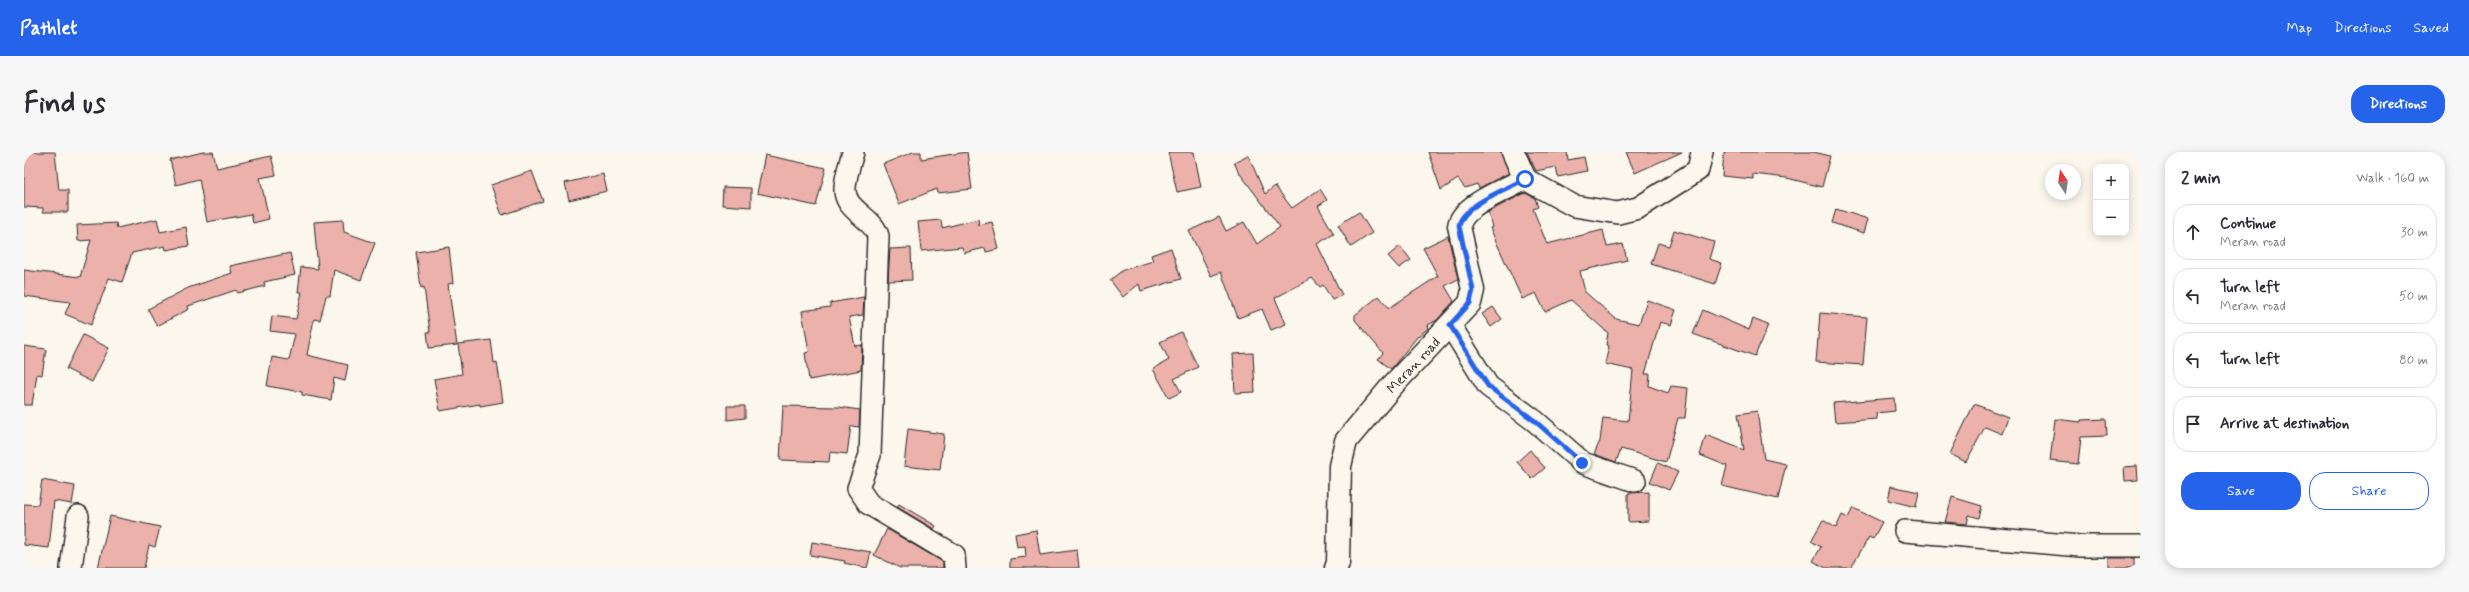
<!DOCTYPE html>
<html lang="en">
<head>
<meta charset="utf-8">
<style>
	:root { --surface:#fff; --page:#f7f7f7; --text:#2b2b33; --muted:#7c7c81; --line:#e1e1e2; --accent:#2563eb }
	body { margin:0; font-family:Mynerve,sans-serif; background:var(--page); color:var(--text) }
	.controls { position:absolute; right:12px; top:12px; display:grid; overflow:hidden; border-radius:8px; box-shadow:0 2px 10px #0003 }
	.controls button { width:36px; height:36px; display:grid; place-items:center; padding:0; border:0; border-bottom:1px solid var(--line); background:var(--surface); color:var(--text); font:20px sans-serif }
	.compass { position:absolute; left:2021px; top:12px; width:36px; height:36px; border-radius:50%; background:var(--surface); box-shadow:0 2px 10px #0003; rotate:347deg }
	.stop { position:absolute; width:12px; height:12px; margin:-9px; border:3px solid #2563eb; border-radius:50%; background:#fff }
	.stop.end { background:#2563eb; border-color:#fff; box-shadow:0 1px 4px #0008 }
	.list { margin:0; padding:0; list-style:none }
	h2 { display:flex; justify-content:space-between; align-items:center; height:52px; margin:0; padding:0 16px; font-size:17px }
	h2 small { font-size:13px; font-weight:400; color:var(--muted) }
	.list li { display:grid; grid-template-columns:26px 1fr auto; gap:12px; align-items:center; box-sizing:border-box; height:56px; margin:0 8px 8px; padding:0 8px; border:1px solid var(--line); border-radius:16px }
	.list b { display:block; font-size:15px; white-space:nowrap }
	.list p { margin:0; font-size:13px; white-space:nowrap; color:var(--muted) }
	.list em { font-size:13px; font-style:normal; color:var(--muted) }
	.actions { display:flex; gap:8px; padding:12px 16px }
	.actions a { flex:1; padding:9px 0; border:1px solid var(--accent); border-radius:16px; text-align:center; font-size:14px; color:var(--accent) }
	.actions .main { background:var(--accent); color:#fff }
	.icon { flex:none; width:22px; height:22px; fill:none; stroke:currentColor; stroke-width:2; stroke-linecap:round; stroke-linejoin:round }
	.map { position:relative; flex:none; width:2117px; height:416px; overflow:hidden; border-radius:16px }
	header { display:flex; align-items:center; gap:24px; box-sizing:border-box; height:56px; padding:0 20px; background:var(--accent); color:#fff }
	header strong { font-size:19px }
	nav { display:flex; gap:22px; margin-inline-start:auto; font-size:14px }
	.intro { display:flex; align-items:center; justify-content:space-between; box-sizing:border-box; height:96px; padding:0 24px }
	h1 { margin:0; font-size:28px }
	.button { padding:10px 18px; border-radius:16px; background:var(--accent); color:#fff; font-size:14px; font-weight:700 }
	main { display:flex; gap:24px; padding:0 24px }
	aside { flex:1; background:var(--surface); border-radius:16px; box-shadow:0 2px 10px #0003 }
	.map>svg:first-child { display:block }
	.building { fill:#ecb1ab; stroke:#2b2b2b }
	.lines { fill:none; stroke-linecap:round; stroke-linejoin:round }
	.street-casing { stroke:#2b2b2b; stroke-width:24 }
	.secondary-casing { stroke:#2b2b2b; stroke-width:25 }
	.street { stroke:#fbf7ec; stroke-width:21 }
	.secondary { stroke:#fbf7ec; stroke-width:22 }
	.route { stroke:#2563eb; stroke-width:5 }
	.labels { text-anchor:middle; stroke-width:3; stroke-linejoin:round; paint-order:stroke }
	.street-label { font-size:14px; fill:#2b2b2b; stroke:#fbf7ec }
</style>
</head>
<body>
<header>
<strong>Pathlet</strong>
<nav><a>Map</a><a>Directions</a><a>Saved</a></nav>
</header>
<div class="intro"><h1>Find us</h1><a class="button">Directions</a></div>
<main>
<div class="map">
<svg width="2117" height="416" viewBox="0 0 2117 416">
	<rect width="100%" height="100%" fill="#fbf7ec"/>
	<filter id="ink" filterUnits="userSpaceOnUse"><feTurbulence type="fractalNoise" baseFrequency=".025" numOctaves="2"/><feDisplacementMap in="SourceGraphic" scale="8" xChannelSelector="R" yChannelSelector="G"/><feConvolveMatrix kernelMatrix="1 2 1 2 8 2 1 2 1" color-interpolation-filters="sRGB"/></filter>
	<g filter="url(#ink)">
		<path class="building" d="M7 0H31L35 38H44V60H19V56L0 55V1Z
			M179 0H189L193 16 247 4 252 23 236 26 245 67 229 71 227 62 183 70 175 27 152 33 146 8Z
			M889 0H897V7L943 0 948 37 914 41 913 37 875 52 859 12Z
			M1144 0H1170L1177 35 1153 40Z
			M1404 0H1477L1485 21 1455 36 1453 32 1441 36 1434 27 1417 38Z
			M1503 0H1543L1544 8 1560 5 1563 19 1534 25 1532 15 1512 19Z
			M1602 0H1658L1611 21Z
			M1700 0H1790L1806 4 1798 35 1763 26 1729 22V27L1698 24Z
			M741 3 802 16 792 54 733 41Z
			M1224 3 1241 42 1251 34 1268 56 1296 37 1303 48 1294 54 1310 82 1293 92 1318 143 1308 148 1299 133 1296 135 1288 126 1251 146 1262 172 1247 178 1238 157 1214 166 1197 120 1187 124 1165 79 1195 65 1202 79 1220 70 1233 92 1256 75 1214 19 1210 10Z
			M508 19 519 49 478 63 467 33Z
			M579 22 583 39 545 48 541 31Z
			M699 35 727 36V55L698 53Z
			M1501 41 1511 46 1514 55 1509 57 1523 92 1579 78 1583 95 1599 92 1603 108 1556 119 1561 140 1592 167 1615 172 1623 148 1652 158 1647 173 1636 170 1621 222H1626L1625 234 1644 241 1647 234 1664 236 1661 266H1654L1642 310 1597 297 1592 310 1570 302 1576 289 1579 266 1604 269 1609 218 1581 212 1585 194 1582 193 1584 181 1547 148 1521 160 1512 141 1498 147 1466 76 1468 75 1464 60Z
			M1812 57 1844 67 1840 81 1808 71Z
			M1335 60 1348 81 1327 95 1314 73Z
			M133 67 136 80 162 75 165 94 142 98 141 94 108 101 98 130 85 126 67 173 41 162 46 150 0 144V118L56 125 67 88 54 89 53 73 92 71 93 76Z
			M954 67 955 73 968 70 975 97 962 100 961 96 940 101 938 95 897 99 894 70 917 68 918 76Z
			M319 68 320 80 351 91 337 128 310 118 306 144H302L296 168 290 167 283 203 324 213 321 229 310 226 307 248 278 243V240L243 234 248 205 265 208 271 182 246 179 248 164 272 167 278 140H274L277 115 294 117 290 70Z
			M1650 78 1690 90 1685 107 1698 111 1691 132 1627 112 1634 91 1645 94Z
			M1424 84 1434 127 1421 134 1430 149 1413 168 1404 173 1405 176 1394 184 1367 217 1354 207 1359 201 1331 168V163L1355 144 1365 156 1414 124 1399 96Z
			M1376 94 1387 108 1375 116 1364 104Z
			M425 95 429 131 424 132 433 193 405 196 403 180H406L400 135 397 136 392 100Z
			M887 96 888 128 864 129 866 97Z
			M1147 96 1157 127 1117 139 1115 132 1099 145 1086 128 1099 118 1129 109 1127 103Z
			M266 101 271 123 240 130 241 134 214 141 212 138 164 154 165 157 133 174 124 157 164 136 208 121 206 114Z
			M840 145 839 163 825 165 831 194 838 193 837 218 785 228 781 201 785 200 778 159 806 155V151Z
			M1469 155 1478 167 1467 175 1458 162Z
			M1679 158 1725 178 1729 167 1744 173 1731 204 1669 182Z
			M1796 161 1843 165 1839 213 1792 210Z
			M1157 180 1174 215 1150 227 1157 240 1145 246 1129 217 1145 208 1136 190Z
			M59 183 85 196 68 230 42 217Z
			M467 188 470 211 473 210 479 250 456 254V252L416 259 410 227 438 222 434 192Z
			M0 194 22 197 18 223 13 222 8 253H0Z
			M1229 201 1231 240 1211 241 1209 202Z
			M1870 246 1871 259 1852 261 1853 267 1811 270 1809 251Z
			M1950 252 1984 265 1978 282 1961 275 1942 310 1926 302Z
			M703 254H721V266L703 268Z
			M759 254 815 255 836 258 835 275 827 274 823 302 806 300 805 310 756 308Z
			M1733 259 1740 307 1762 312 1754 347 1698 334 1703 314 1676 303 1682 283 1720 298 1714 262Z
			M2031 267 2057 270V268L2082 267 2083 284 2057 285 2054 312 2026 309Z
			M884 277 920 282 916 318 880 314Z
			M1506 298 1521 316 1508 327 1493 310Z
			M1634 311 1654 320 1645 338 1626 330Z
			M2113 314 2114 328 2101 329 2100 315Z
			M18 328 51 334 48 352 30 349 25 396 0 393V352L14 353Z
			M1867 334 1895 340 1892 355 1864 348Z
			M1625 340V369L1604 370V341Z
			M1928 345 1958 354 1955 366 1945 363 1943 372 1921 370Z
			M875 352 912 374 910 377 873 355Z
			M1829 356 1858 370 1849 387 1845 385 1827 416H1802L1789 409 1797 395 1787 389 1799 368 1812 376 1818 363 1824 366Z
			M86 364 136 375 131 395 125 393 120 416H74Z
			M863 377 919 410V416H876L850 403Z
			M1012 378 1016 403 1053 398 1055 416H986V407L1002 405 1001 394 993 395 991 382Z
			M788 390 847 400 843 416 820 411 821 409 786 403Z
			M2085 406H2110V416H2085Z"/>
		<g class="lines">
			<defs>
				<path id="street" d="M829 0C826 12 821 25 821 37 820 58 849 65 854 84L846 303 834 336 845 352 930 403 931 416
					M1501 27 1550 54 1594 61 1614 56 1674 18 1678 0
					M1426 173 1464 234 1511 269 1559 311 1611 329
					M1881 379 2056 394H2117
					M47 416 54 364"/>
				<path id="secondary" d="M1312 416 1314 411 1316 314 1322 289 1368 234 1446 151 1449 138 1435 74C1438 53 1483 37 1501 27L1489 0"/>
			</defs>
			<use href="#street" class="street-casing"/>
			<use href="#secondary" class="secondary-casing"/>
			<use href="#street" class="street"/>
			<use href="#secondary" class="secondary"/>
		</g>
	</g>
	<g class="lines" filter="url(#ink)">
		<path class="route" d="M1501 27C1483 37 1438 53 1435 74L1449 138 1446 151 1426 173 1464 234 1511 269 1558 311"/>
	</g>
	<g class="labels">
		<g class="street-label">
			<text transform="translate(1389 213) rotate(-47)" y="5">Meran road</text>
		</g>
	</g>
</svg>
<div class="controls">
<button>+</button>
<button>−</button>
</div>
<svg class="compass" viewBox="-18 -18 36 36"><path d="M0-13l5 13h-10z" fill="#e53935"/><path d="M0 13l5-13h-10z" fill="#7c7c81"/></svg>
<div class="stop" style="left:1501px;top:27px"></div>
<div class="stop end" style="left:1558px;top:311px"></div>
</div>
<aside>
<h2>2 min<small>Walk · 160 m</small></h2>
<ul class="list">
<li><svg class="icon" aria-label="ahead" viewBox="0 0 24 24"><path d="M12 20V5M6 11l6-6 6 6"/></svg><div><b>Continue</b><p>Meran road</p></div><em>30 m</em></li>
<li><svg class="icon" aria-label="left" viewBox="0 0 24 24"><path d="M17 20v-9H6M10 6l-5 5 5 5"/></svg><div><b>Turn left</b><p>Meran road</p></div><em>50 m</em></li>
<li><svg class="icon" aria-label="left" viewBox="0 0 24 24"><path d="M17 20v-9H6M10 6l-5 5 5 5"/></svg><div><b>Turn left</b></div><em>80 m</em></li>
<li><svg class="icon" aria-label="arrive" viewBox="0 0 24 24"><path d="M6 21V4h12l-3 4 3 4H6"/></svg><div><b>Arrive at destination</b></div></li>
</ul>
<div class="actions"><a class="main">Save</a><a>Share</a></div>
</aside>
</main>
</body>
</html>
